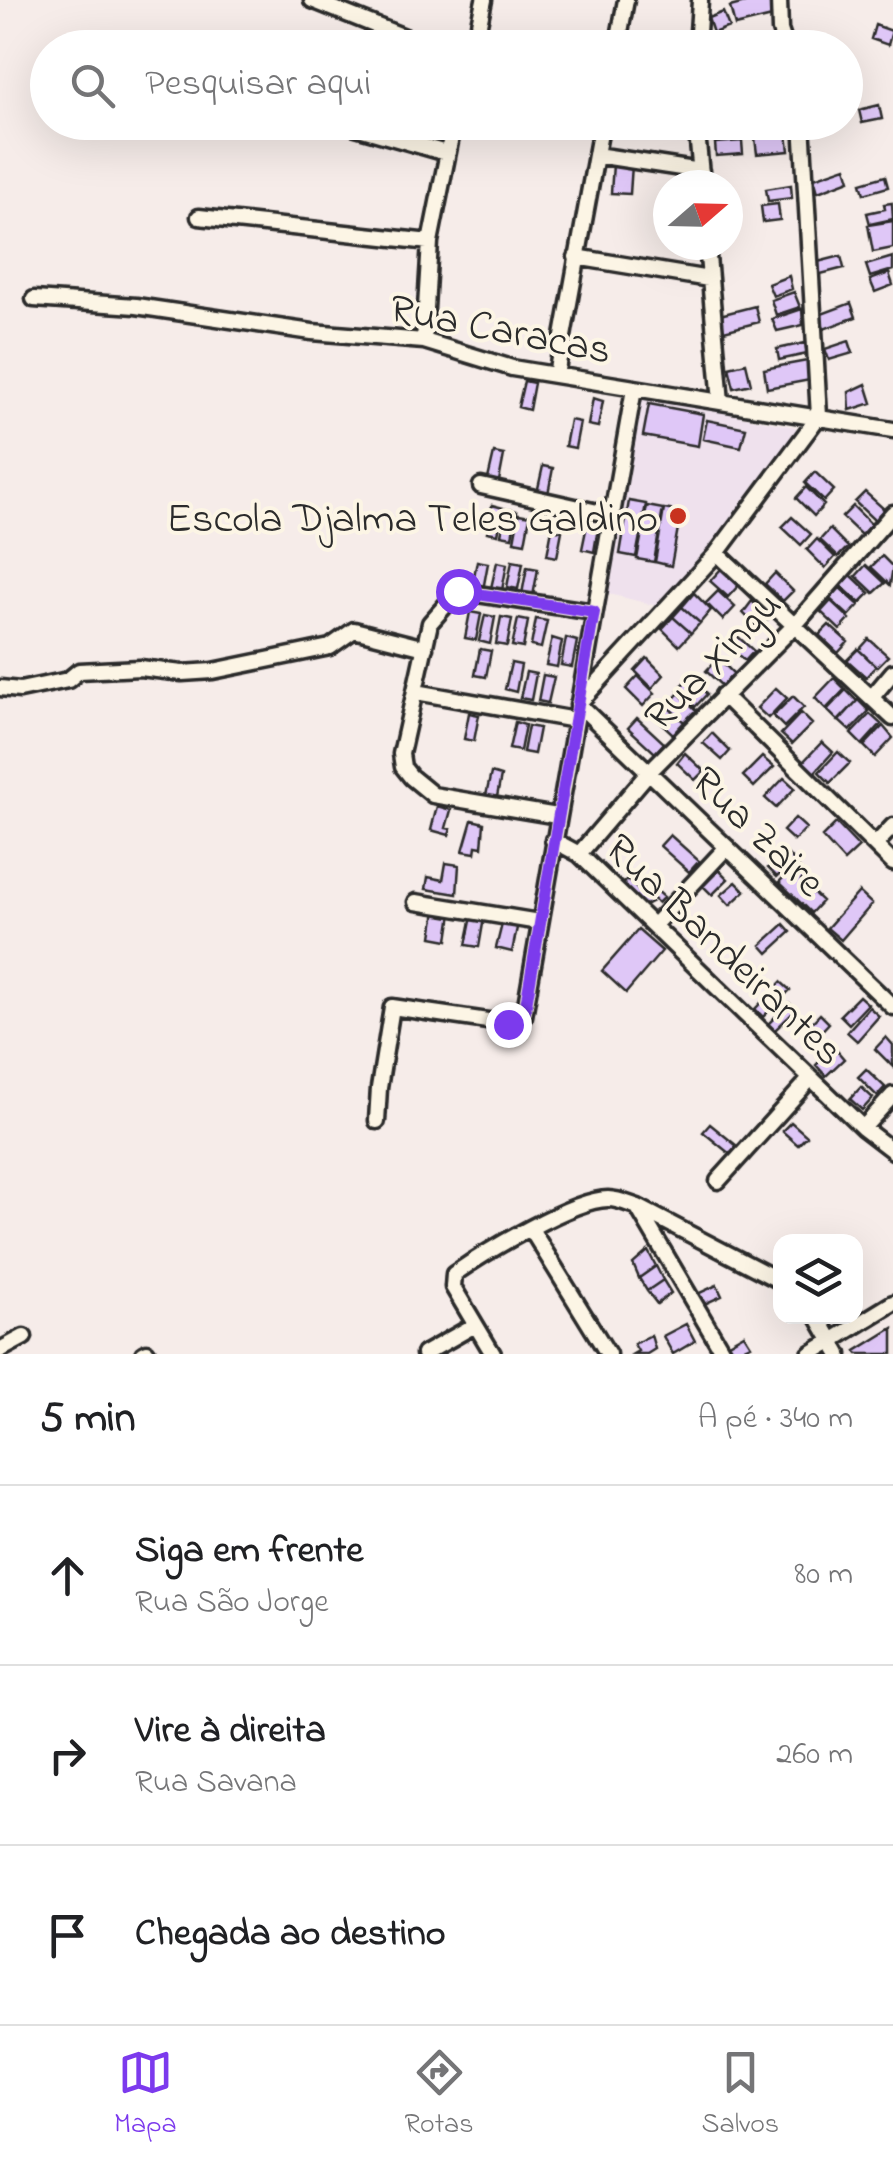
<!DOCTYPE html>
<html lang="pt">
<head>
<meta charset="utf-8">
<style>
	:root { --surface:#fff; --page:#f6f6f6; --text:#202124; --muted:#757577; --line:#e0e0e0; --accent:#7c3aed }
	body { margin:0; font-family:"Indie Flower",sans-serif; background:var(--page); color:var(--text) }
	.controls { position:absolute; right:30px; bottom:30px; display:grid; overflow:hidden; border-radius:20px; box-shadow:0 10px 40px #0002 }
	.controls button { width:90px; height:90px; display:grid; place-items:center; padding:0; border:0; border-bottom:2px solid var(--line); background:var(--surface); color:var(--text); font:50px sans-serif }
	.compass { position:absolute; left:653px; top:170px; width:90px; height:90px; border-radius:50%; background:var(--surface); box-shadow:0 10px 40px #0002; rotate:70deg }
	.stop { position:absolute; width:30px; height:30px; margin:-22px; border:8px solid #7c3aed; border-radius:50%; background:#fff }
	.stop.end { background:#7c3aed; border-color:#fff; box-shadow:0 2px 10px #0008 }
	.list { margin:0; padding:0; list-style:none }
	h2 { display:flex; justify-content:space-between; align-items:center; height:130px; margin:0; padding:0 40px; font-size:42px }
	h2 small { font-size:32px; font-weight:400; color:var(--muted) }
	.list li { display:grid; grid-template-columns:65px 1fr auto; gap:30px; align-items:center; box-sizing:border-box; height:180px; padding:0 40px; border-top:2px solid var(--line) }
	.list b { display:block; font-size:38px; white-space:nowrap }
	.list p { margin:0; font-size:32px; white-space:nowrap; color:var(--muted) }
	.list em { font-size:32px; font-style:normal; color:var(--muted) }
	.icon { flex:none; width:55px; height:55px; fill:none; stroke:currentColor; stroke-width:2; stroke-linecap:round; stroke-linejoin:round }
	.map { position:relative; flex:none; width:893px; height:1354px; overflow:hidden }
	.search { position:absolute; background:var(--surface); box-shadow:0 10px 40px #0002; left:30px; right:30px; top:30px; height:110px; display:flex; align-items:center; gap:25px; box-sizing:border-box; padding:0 35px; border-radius:55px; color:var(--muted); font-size:38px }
	.sheet { height:670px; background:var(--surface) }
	nav { display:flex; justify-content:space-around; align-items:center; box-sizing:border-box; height:140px; border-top:2px solid var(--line); background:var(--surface); font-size:28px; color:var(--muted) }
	nav a { display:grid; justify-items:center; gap:5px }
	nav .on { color:var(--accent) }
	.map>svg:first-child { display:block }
	.built { fill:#efe1ed }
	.building { fill:#dfc7f7; stroke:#2b2b2b; stroke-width:2.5 }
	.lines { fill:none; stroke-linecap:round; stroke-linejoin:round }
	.minor-casing { stroke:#2b2b2b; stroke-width:21 }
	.minor { stroke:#fcf5e5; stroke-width:14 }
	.route { stroke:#7c3aed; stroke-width:12 }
	.poi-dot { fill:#c8321e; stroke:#fcf5e5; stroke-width:4 }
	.labels { text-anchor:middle; stroke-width:8; stroke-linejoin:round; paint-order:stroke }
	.street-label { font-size:42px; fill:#2b2b2b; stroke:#fcf5e5 }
	.poi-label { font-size:42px; fill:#2b2b2b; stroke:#fcf5e5; text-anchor:end }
</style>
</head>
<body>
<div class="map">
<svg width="893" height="1354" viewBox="0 0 893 1354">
	<rect width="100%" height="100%" fill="#f6ece9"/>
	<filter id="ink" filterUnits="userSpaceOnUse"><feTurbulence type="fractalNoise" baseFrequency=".01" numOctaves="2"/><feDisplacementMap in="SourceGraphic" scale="20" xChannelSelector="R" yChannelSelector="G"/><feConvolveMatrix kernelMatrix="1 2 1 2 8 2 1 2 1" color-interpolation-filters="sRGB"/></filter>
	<g filter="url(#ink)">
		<path class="built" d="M639 396 795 427 803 439 662 607 605 593Z"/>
		<path class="building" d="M756 0H772L776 16 735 26 730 7Z
			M723 12 729 27 713 33 708 18Z
			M875 25 892 31 888 45 871 39Z
			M879 105 882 119 862 123 859 110Z
			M787 134 789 151 757 154 755 138Z
			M742 141 743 154 716 156 715 143Z
			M613 164 632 165 630 194 611 193Z
			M846 167 850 180 818 192 814 178Z
			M885 176 888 187 864 194 861 183Z
			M791 185 792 198 768 201 766 189Z
			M892 203 893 219 870 224 867 213 885 209 884 204Z
			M778 204 780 220 763 222 761 206Z
			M893 221V248L873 252 868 225Z
			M841 256 844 268 817 275 814 263Z
			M893 257V270L870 277 866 265Z
			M889 273 893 285 875 292 870 280Z
			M789 276 792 289 773 296 768 284Z
			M794 292 800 307 776 315 771 300Z
			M851 303 856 317 824 329 819 315Z
			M755 306 759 322 720 332 716 316Z
			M802 309 803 325 777 331 772 319Z
			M849 341 853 353 829 360 825 349Z
			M805 343 807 354 779 360 777 349Z
			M807 361 810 380 767 388 764 369Z
			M746 363 751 384 734 388 729 367Z
			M524 381 534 383 529 410 518 407Z
			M866 384 872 403 850 410 849 392Z
			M593 398 603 401 598 427 588 425Z
			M649 404 703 414 698 446 643 436Z
			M570 420 580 422 575 448 565 446Z
			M707 420 746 428 741 447 703 439Z
			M494 453 504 455 499 481 488 479Z
			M543 466 553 468 548 494 537 493Z
			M815 472 834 490 824 501 805 483Z
			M806 487 824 505 814 516 796 498Z
			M865 492 884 509 874 520 855 502Z
			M629 501 646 504 636 557 620 554Z
			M492 505 503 508 498 534 487 532Z
			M647 506 663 509 654 562 637 559Z
			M853 506 871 524 861 535 842 517Z
			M506 509 517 511 512 537 501 535Z
			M664 509 681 512 671 566 655 562Z
			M519 514 530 516 525 543 514 541Z
			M792 517 811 534 801 545 782 527Z
			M587 525 598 528 594 552 582 549Z
			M552 529 562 531 557 557 547 555Z
			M830 529 848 547 838 557 820 540Z
			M817 539 835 557 825 568 807 550Z
			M882 556 893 567 890 585 871 567Z
			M477 561 488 563 483 590 472 587Z
			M512 561 523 563 518 589 507 587Z
			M497 562 507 564 502 590 491 588Z
			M866 565 885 583 874 593 856 576Z
			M527 567 538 569 533 596 522 594Z
			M722 568 739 585 728 597 710 581Z
			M775 573 793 591 783 601 765 584Z
			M851 575 870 593 860 603 841 586Z
			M840 588 859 605 849 616 830 599Z
			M718 591 735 607 723 620 706 603Z
			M694 593 711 610 700 623 682 607Z
			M752 601 769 618 759 629 743 613Z
			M831 601 850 619 840 630 821 612Z
			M682 607 700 623 691 633 673 617Z
			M470 612 481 614 476 640 465 638Z
			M485 615 495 617 490 644 479 641Z
			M501 617 512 619 507 646 496 644Z
			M673 617 691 633 679 646 662 629Z
			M518 619 528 621 523 648 512 646Z
			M536 619 547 621 541 648 531 646Z
			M829 625 848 642 838 653 819 635Z
			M736 635 754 651 745 661 727 645Z
			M552 638 562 641 557 667 546 665Z
			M566 638 577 641 572 667 561 665Z
			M869 639 888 656 877 667 859 650Z
			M480 649 491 651 486 677 475 675Z
			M858 649 876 666 866 677 847 660Z
			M647 658 664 675 652 688 635 671Z
			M718 658 735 675 723 687 706 671Z
			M511 663 521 665 516 692 505 689Z
			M526 672 536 674 531 700 520 698Z
			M543 675 554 677 548 703 538 701Z
			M638 676 655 693 643 706 626 689Z
			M690 677 707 694 695 707 678 690Z
			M834 678 845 689 826 709 815 698Z
			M776 688 787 698 768 718 757 708Z
			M846 690 857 701 838 721 827 710Z
			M679 693 696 710 684 722 667 706Z
			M793 696 804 707 784 727 773 716Z
			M858 700 869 711 850 731 839 721Z
			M667 706 684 722 673 734 656 718Z
			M469 713 479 715 474 741 464 739Z
			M801 713 812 724 792 744 781 734Z
			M870 714 881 724 862 745 851 734Z
			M637 718 664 743 655 753 628 728Z
			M515 722 525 725 520 751 509 749Z
			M528 726 539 728 534 754 523 752Z
			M883 726 893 738 875 757 864 746Z
			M712 733 730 751 722 760 703 743Z
			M822 742 833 752 814 773 803 762Z
			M838 752 850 763 830 783 819 772Z
			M685 753 704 771 695 780 677 763Z
			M762 757 774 767 754 787 743 776Z
			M491 773 501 776 496 802 485 800Z
			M784 778 795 788 776 808 765 798Z
			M437 806 451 810 446 828 451 829 449 835 431 830Z
			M795 818 806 828 794 841 783 831Z
			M472 820 484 823 482 847 476 846 475 853 463 851Z
			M836 823 859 847 844 861 822 837Z
			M670 835 699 861 689 872 660 846Z
			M784 851 794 861 777 877 768 868Z
			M446 863 459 865 457 894 426 889 428 877 443 880Z
			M796 865 806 875 801 881 822 901 811 913 779 882Z
			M719 870 728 879 712 895 703 886Z
			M637 873 664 897 658 903 632 879Z
			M627 879 651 902 643 906 621 885Z
			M736 882 745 891 730 905 721 895Z
			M859 892 872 904 841 940 827 928Z
			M436 910 452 913 448 940 432 937Z
			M472 916 484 918 479 947 466 945Z
			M503 920 518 923 512 952 496 948Z
			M784 924 791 932 768 953 761 945Z
			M638 930 662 951 626 993 602 971Z
			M781 982 790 990 763 1017 755 1009Z
			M859 996 868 1004 849 1024 840 1015Z
			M789 1003 796 1010 774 1031 768 1024Z
			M869 1007 879 1016 857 1041 847 1032Z
			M820 1014 829 1023 815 1038 806 1029Z
			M886 1037 893 1045V1067L875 1049Z
			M834 1047 844 1059 826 1076 816 1065Z
			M866 1069 885 1087 877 1096 858 1077Z
			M861 1087 873 1098 862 1110 850 1099Z
			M791 1122 807 1136 798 1145 782 1131Z
			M710 1124 737 1146 730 1154 703 1132Z
			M648 1251 656 1266 639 1278 633 1264Z
			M656 1266 663 1280 647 1291 639 1278Z
			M663 1280 671 1293 657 1304 647 1291Z
			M717 1285 722 1296 700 1306 695 1295Z
			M686 1324 695 1341 673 1354 663 1336Z
			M893 1328V1354H858L856 1351Z
			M744 1334 751 1345 731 1354 725 1345Z
			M651 1335 655 1349 647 1354H633L638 1351 634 1344Z"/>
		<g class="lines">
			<defs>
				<path id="minor" d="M312 0 432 48
					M779 0 780 30 786 48
					M71 47 74 48
					M474 48 484 0
					M617 48 626 0
					M697 48 700 1
					M338 122 446 153
					M696 122 702 185
					M802 122 819 416 717 553 578 704 893 1007
					M596 155 701 171
					M199 217 430 242
					M707 245 721 402
					M576 257 709 279
					M34 299 136 306 312 332 424 341 512 368 893 430
					M424 341 430 242 454 122
					M556 375 602 122
					M481 486 611 515
					M717 553 893 718
					M0 688 20 690 68 680 79 671 140 668 182 673 213 671 330 647 354 630 425 648
					M416 692 575 720
					M723 695 893 863
					M872 697 893 672
					M557 816 433 795 411 777 403 767 401 754 430 623 458 591 594 612
					M553 840 579 854 863 1128 893 1151
					M875 845 893 826
					M579 854 649 772 794 626 893 513
					M416 902 539 922
					M655 924 727 847
					M377 1121 379 1088 392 1007 508 1024 524 1016 634 389
					M863 1128 893 1095
					M718 1181 811 1078
					M638 1208 724 1354
					M531 1229 608 1354
					M817 1316 839 1354
					M0 1350 24 1337
					M143 1354 147 1352
					M424 1354 475 1325
					M493 1354 453 1287 454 1274C484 1253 573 1199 608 1199 618 1199 629 1204 638 1207L780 1281
					M810 1354 893 1303"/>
			</defs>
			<use href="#minor" class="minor-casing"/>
			<use href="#minor" class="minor"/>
		</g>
	</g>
	<g class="lines" filter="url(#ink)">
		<path class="route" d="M458 591 594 612 524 1016 508 1024"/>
	</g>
	<circle class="poi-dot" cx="678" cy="516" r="10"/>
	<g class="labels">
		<g class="street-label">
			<text transform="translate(501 327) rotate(11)" y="15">Rua Caracas</text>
			<text transform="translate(711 659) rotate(-46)" y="15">Rua Xingu</text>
			<text transform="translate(760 830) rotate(44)" y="15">Rua Zaire</text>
			<text transform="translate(726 948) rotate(44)" y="15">Rua Bandeirantes</text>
		</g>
		<g class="poi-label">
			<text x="658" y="531">Escola Djalma Teles Galdino</text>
		</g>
	</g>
</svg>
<div class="controls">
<button><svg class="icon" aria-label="layers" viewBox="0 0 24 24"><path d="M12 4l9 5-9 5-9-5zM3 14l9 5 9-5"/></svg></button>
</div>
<svg class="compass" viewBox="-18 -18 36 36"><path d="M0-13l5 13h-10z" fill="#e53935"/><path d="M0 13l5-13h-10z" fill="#757577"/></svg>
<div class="stop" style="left:458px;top:591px"></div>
<div class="stop end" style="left:508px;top:1024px"></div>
<div class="search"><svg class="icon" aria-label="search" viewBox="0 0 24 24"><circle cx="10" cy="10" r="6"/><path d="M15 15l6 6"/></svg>Pesquisar aqui</div>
</div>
<section class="sheet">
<h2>5 min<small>A pé · 340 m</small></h2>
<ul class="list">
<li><svg class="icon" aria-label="ahead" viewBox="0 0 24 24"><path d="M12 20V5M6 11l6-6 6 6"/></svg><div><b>Siga em frente</b><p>Rua São Jorge</p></div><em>80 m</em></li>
<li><svg class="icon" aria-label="right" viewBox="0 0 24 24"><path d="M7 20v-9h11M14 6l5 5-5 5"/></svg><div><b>Vire à direita</b><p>Rua Savana</p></div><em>260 m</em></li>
<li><svg class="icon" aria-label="arrive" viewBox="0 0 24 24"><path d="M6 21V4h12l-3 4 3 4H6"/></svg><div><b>Chegada ao destino</b></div></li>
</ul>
</section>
<nav>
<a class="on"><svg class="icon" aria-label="map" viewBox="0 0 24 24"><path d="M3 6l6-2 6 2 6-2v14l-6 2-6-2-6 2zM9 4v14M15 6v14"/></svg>Mapa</a>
<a><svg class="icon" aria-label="directions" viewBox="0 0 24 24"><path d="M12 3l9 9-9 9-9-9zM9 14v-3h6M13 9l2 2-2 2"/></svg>Rotas</a>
<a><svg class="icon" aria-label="saved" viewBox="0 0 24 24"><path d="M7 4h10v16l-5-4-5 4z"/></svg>Salvos</a>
</nav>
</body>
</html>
